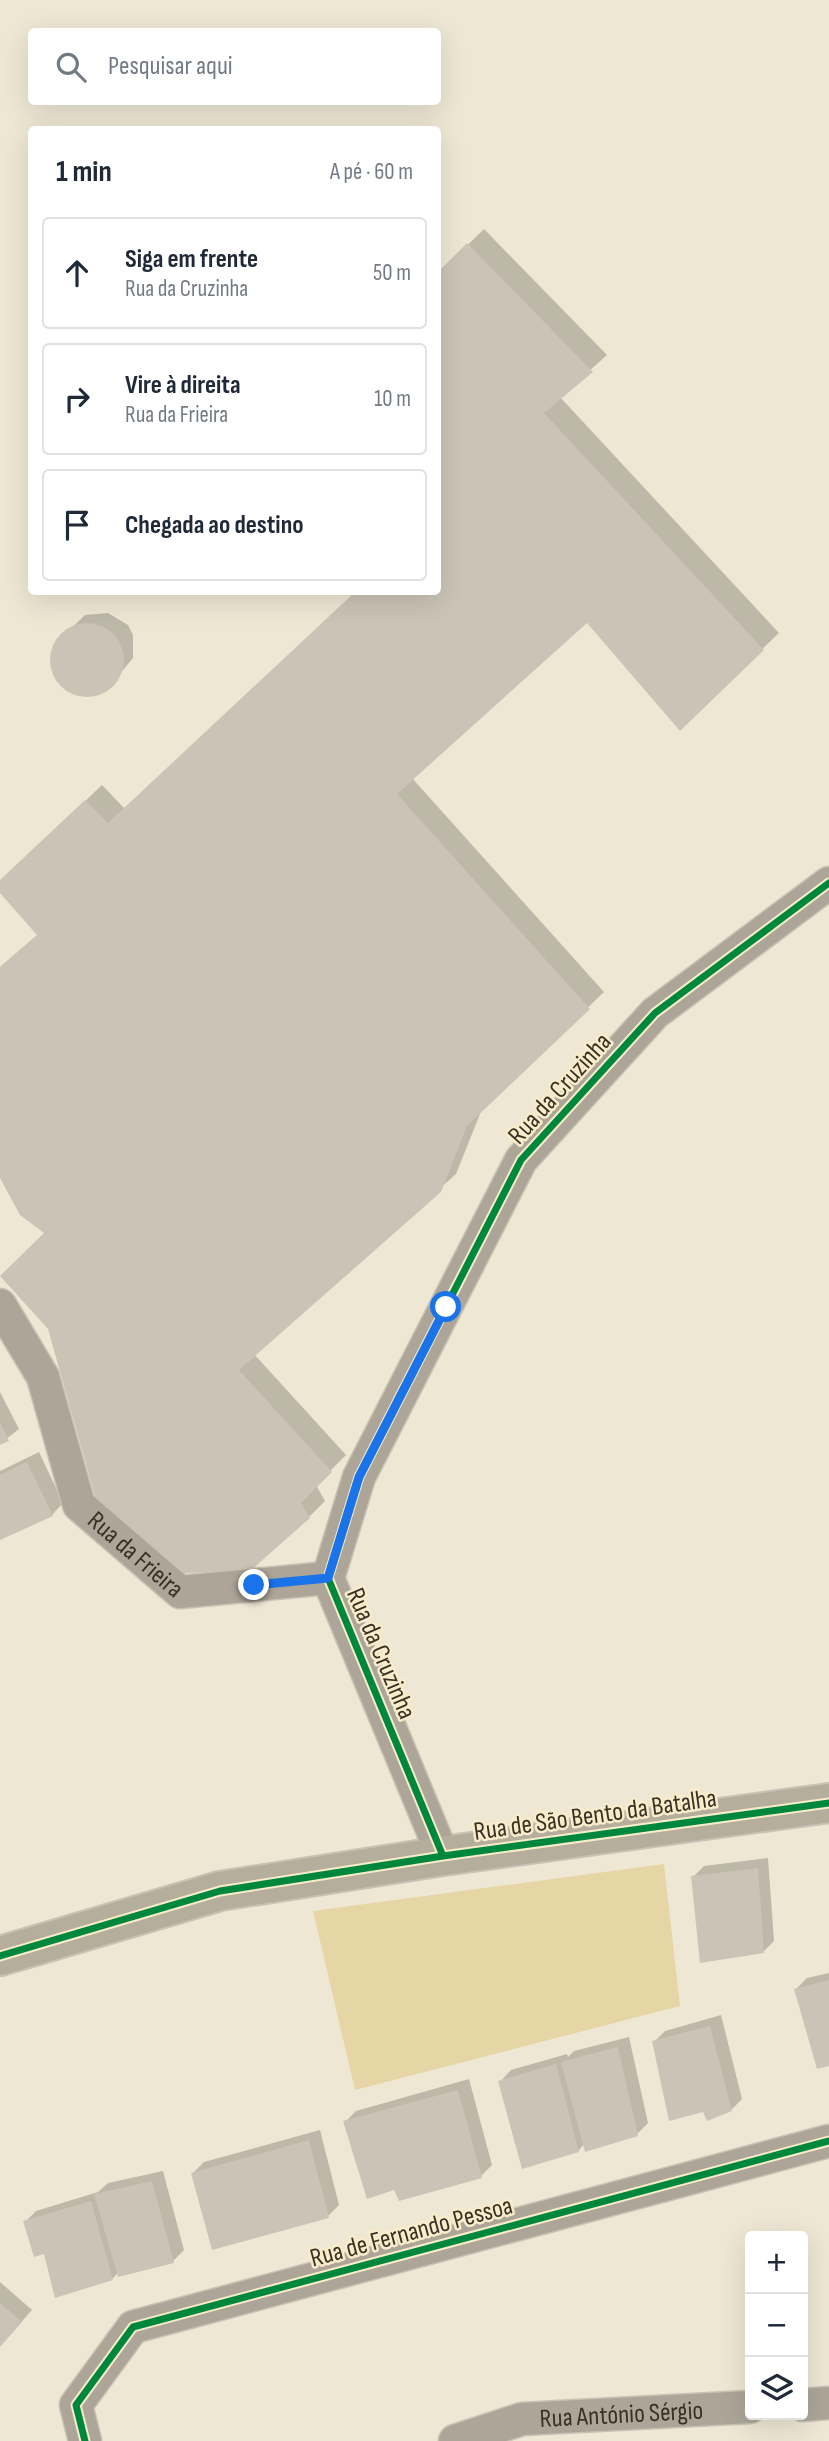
<!DOCTYPE html>
<html lang="pt">
<head>
<meta charset="utf-8">
<style>
	:root { --surface:#fff; --page:#f6f6f7; --text:#1f2937; --muted:#747a83; --line:#e0e1e3 }
	body { margin:0; font-family:"Sofia Sans Condensed",sans-serif; background:var(--page); color:var(--text) }
	.controls { position:absolute; right:21px; bottom:21px; display:grid; overflow:hidden; border-radius:7px; box-shadow:0 7px 28px #0002 }
	.controls button { width:63px; height:63px; display:grid; place-items:center; padding:0; border:0; border-bottom:2px solid var(--line); background:var(--surface); color:var(--text); font:35px sans-serif }
	.stop { position:absolute; width:21px; height:21px; margin:-16px; border:5px solid #1a73e8; border-radius:50%; background:#fff }
	.stop.end { background:#1a73e8; border-color:#fff; box-shadow:0 2px 7px #0008 }
	.list { margin:0; padding:0; list-style:none }
	h2 { display:flex; justify-content:space-between; align-items:center; height:91px; margin:0; padding:0 28px; font-size:30px }
	h2 small { font-size:23px; font-weight:400; color:var(--muted) }
	.list li { display:grid; grid-template-columns:46px 1fr auto; gap:21px; align-items:center; box-sizing:border-box; height:112px; margin:0 14px 14px; padding:0 14px; border:2px solid var(--line); border-radius:7px }
	.list b { display:block; font-size:26px; white-space:nowrap }
	.list p { margin:0; font-size:23px; white-space:nowrap; color:var(--muted) }
	.list em { font-size:23px; font-style:normal; color:var(--muted) }
	.icon { flex:none; width:38px; height:38px; fill:none; stroke:currentColor; stroke-width:2; stroke-linecap:round; stroke-linejoin:round }
	.map { position:relative; flex:none; width:829px; height:2441px; overflow:hidden }
	.search { position:absolute; background:var(--surface); box-shadow:0 7px 28px #0002; left:28px; top:28px; width:413px; height:77px; display:flex; align-items:center; gap:18px; box-sizing:border-box; padding:0 24px; border-radius:7px; color:var(--muted); font-size:26px }
	.panel { position:absolute; background:var(--surface); box-shadow:0 7px 28px #0002; left:28px; top:126px; width:413px; height:469px; border-radius:7px }
	.map>svg:first-child { display:block }
	.green { fill:#e7d6a5 }
	.shadow { fill:#0003 }
	.building { fill:#cbc4b6 }
	.lines { fill:none; stroke-linecap:round; stroke-linejoin:round }
	.street-casing { stroke:#c7c2b3; stroke-width:35 }
	.secondary-casing { stroke:#c7c2b3; stroke-width:42 }
	.street { stroke:#ada698; stroke-width:32 }
	.secondary { stroke:#b5ae9d; stroke-width:38 }
	.cycleway-casing { stroke:#f8ecca; stroke-width:11 }
	.cycleway { stroke:#00873e; stroke-width:7 }
	.route { stroke:#1a73e8; stroke-width:9 }
	.labels { text-anchor:middle; stroke-width:5; stroke-linejoin:round; paint-order:stroke }
	.street-label { font-size:26px; fill:#373225; stroke:#f8ecca }
</style>
</head>
<body>
<div class="map">
<svg width="829" height="2441" viewBox="0 0 829 2441">
	<rect width="100%" height="100%" fill="#eee7d4"/>
	<path class="green" d="M664 1864 680 2006 355 2090 313 1911Z"/>
	<path class="shadow" d="M484 229 607 355 560 397 779 633 680 728 587 620 412 778 604 992 482 1109 456 1174 254 1354 346 1455 316 1485 325 1501 309 1517 47 1233 0 1174V967L39 934 0 890V882L102 785 125 809 357 592H438V274Z
		M108 613 128 625 133 635V658L107 689 97 694 73 692 56 677 52 666 56 643 85 615Z
		M0 1392 19 1429 0 1444Z
		M39 1452 63 1503 52 1515 0 1538V1471Z
		M768 1858 774 1941 763 1952 693 1877 704 1866Z
		M829 1973V2064L796 1989 807 1978Z
		M721 2015 742 2099 731 2110 654 2042 665 2031Z
		M629 2037 648 2123 637 2134 585 2143 578 2151 500 2082 511 2070 567 2054 568 2057 574 2051Z
		M469 2079 492 2165 481 2176 395 2188 345 2122 356 2111Z
		M320 2130 339 2205 328 2216 193 2173 204 2162Z
		M163 2171 184 2250 173 2261 119 2272 113 2278 56 2296 45 2252 25 2222 36 2211 98 2192 108 2183Z
		M0 2282 32 2310 0 2346Z"/>
	<path class="building" d="M467 243 593 372 544 413 764 650 680 731 587 623 397 794 590 1009 467 1126 441 1192 239 1370 332 1472 301 1503 310 1518 250 1571 184 1573 97 1503 48 1329 0 1276 44 1233 20 1215 0 1178V967L37 935 0 893V880L85 800 108 823 355 592H438V272Z
		M50 660a37 37 0 1 1 74 0a37 37 0 1 1-74 0Z
		M0 1423 9 1441 0 1445Z
		M27 1462 53 1516 0 1540V1475Z
		M758 1868 764 1953 700 1963 691 1876Z
		M829 1980V2066L817 2069 794 1989Z
		M710 2026 732 2111 707 2121 703 2112 669 2121 652 2041Z
		M618 2047 638 2136 585 2152 561 2062Z
		M556 2064 579 2152 522 2169 498 2081Z
		M458 2090 482 2178 399 2201 394 2190 367 2199 343 2121Z
		M309 2140 329 2218 212 2250 191 2173Z
		M152 2181 174 2263 118 2277 94 2194Z
		M91 2201 113 2280 55 2298 44 2254 34 2257 23 2221Z
		M0 2303 22 2322 0 2347Z"/>
	<g class="lines">
		<defs>
			<g id="street">
				<path id="s1" d="M0 1305 43 1377 79 1505 180 1592 328 1578"/>
				<path d="M443 1856 328 1578 359 1477 521 1160 655 1013 829 883"/>
				<path d="M803 2405 829 2403"/>
				<path d="M85 2441 76 2405 133 2327 829 2141"/>
				<path id="s2" d="M455 2441 522 2419 750 2407"/>
			</g>
			<path id="secondary" d="M0 1956 220 1891 443 1856 829 1803"/>
		</defs>
		<use href="#street" class="street-casing"/>
		<use href="#secondary" class="secondary-casing"/>
		<use href="#street" class="street"/>
		<use href="#secondary" class="secondary"/>
		<defs>
			<path id="cycleway" d="M443 1856 328 1578 359 1477 521 1160 655 1013 829 883
				M0 1956 220 1891 443 1856 829 1803
				M85 2441 76 2405 133 2327 829 2141"/>
		</defs>
		<use href="#cycleway" class="cycleway-casing"/>
		<use href="#cycleway" class="cycleway"/>
	</g>
	<g class="lines">
		<path class="route" d="M254 1585 328 1578 359 1477 446 1307"/>
	</g>
	<g class="labels">
		<g class="street-label">
			<text transform="translate(559 1088) rotate(-48)" y="9">Rua da Cruzinha</text>
			<text dy="9" stroke="none"><textPath href="#s1" startOffset="292">Rua da Frieira</textPath></text>
			<text transform="translate(382 1653) rotate(67)" y="9">Rua da Cruzinha</text>
			<text transform="translate(595 1814) rotate(-8)" y="9">Rua de São Bento da Batalha</text>
			<text transform="translate(411 2231) rotate(-15)" y="9">Rua de Fernando Pessoa</text>
			<text dy="9" stroke="none"><textPath href="#s2" startOffset="170">Rua António Sérgio</textPath></text>
		</g>
	</g>
</svg>
<div class="controls">
<button>+</button>
<button>−</button>
<button><svg class="icon" aria-label="layers" viewBox="0 0 24 24"><path d="M12 4l9 5-9 5-9-5zM3 14l9 5 9-5"/></svg></button>
</div>
<div class="stop" style="left:446px;top:1307px"></div>
<div class="stop end" style="left:254px;top:1585px"></div>
<div class="search"><svg class="icon" aria-label="search" viewBox="0 0 24 24"><circle cx="10" cy="10" r="6"/><path d="M15 15l6 6"/></svg>Pesquisar aqui</div>
<section class="panel">
<h2>1 min<small>A pé · 60 m</small></h2>
<ul class="list">
<li><svg class="icon" aria-label="ahead" viewBox="0 0 24 24"><path d="M12 20V5M6 11l6-6 6 6"/></svg><div><b>Siga em frente</b><p>Rua da Cruzinha</p></div><em>50 m</em></li>
<li><svg class="icon" aria-label="right" viewBox="0 0 24 24"><path d="M7 20v-9h11M14 6l5 5-5 5"/></svg><div><b>Vire à direita</b><p>Rua da Frieira</p></div><em>10 m</em></li>
<li><svg class="icon" aria-label="arrive" viewBox="0 0 24 24"><path d="M6 21V4h12l-3 4 3 4H6"/></svg><div><b>Chegada ao destino</b></div></li>
</ul>
</section>
</div>
</body>
</html>
